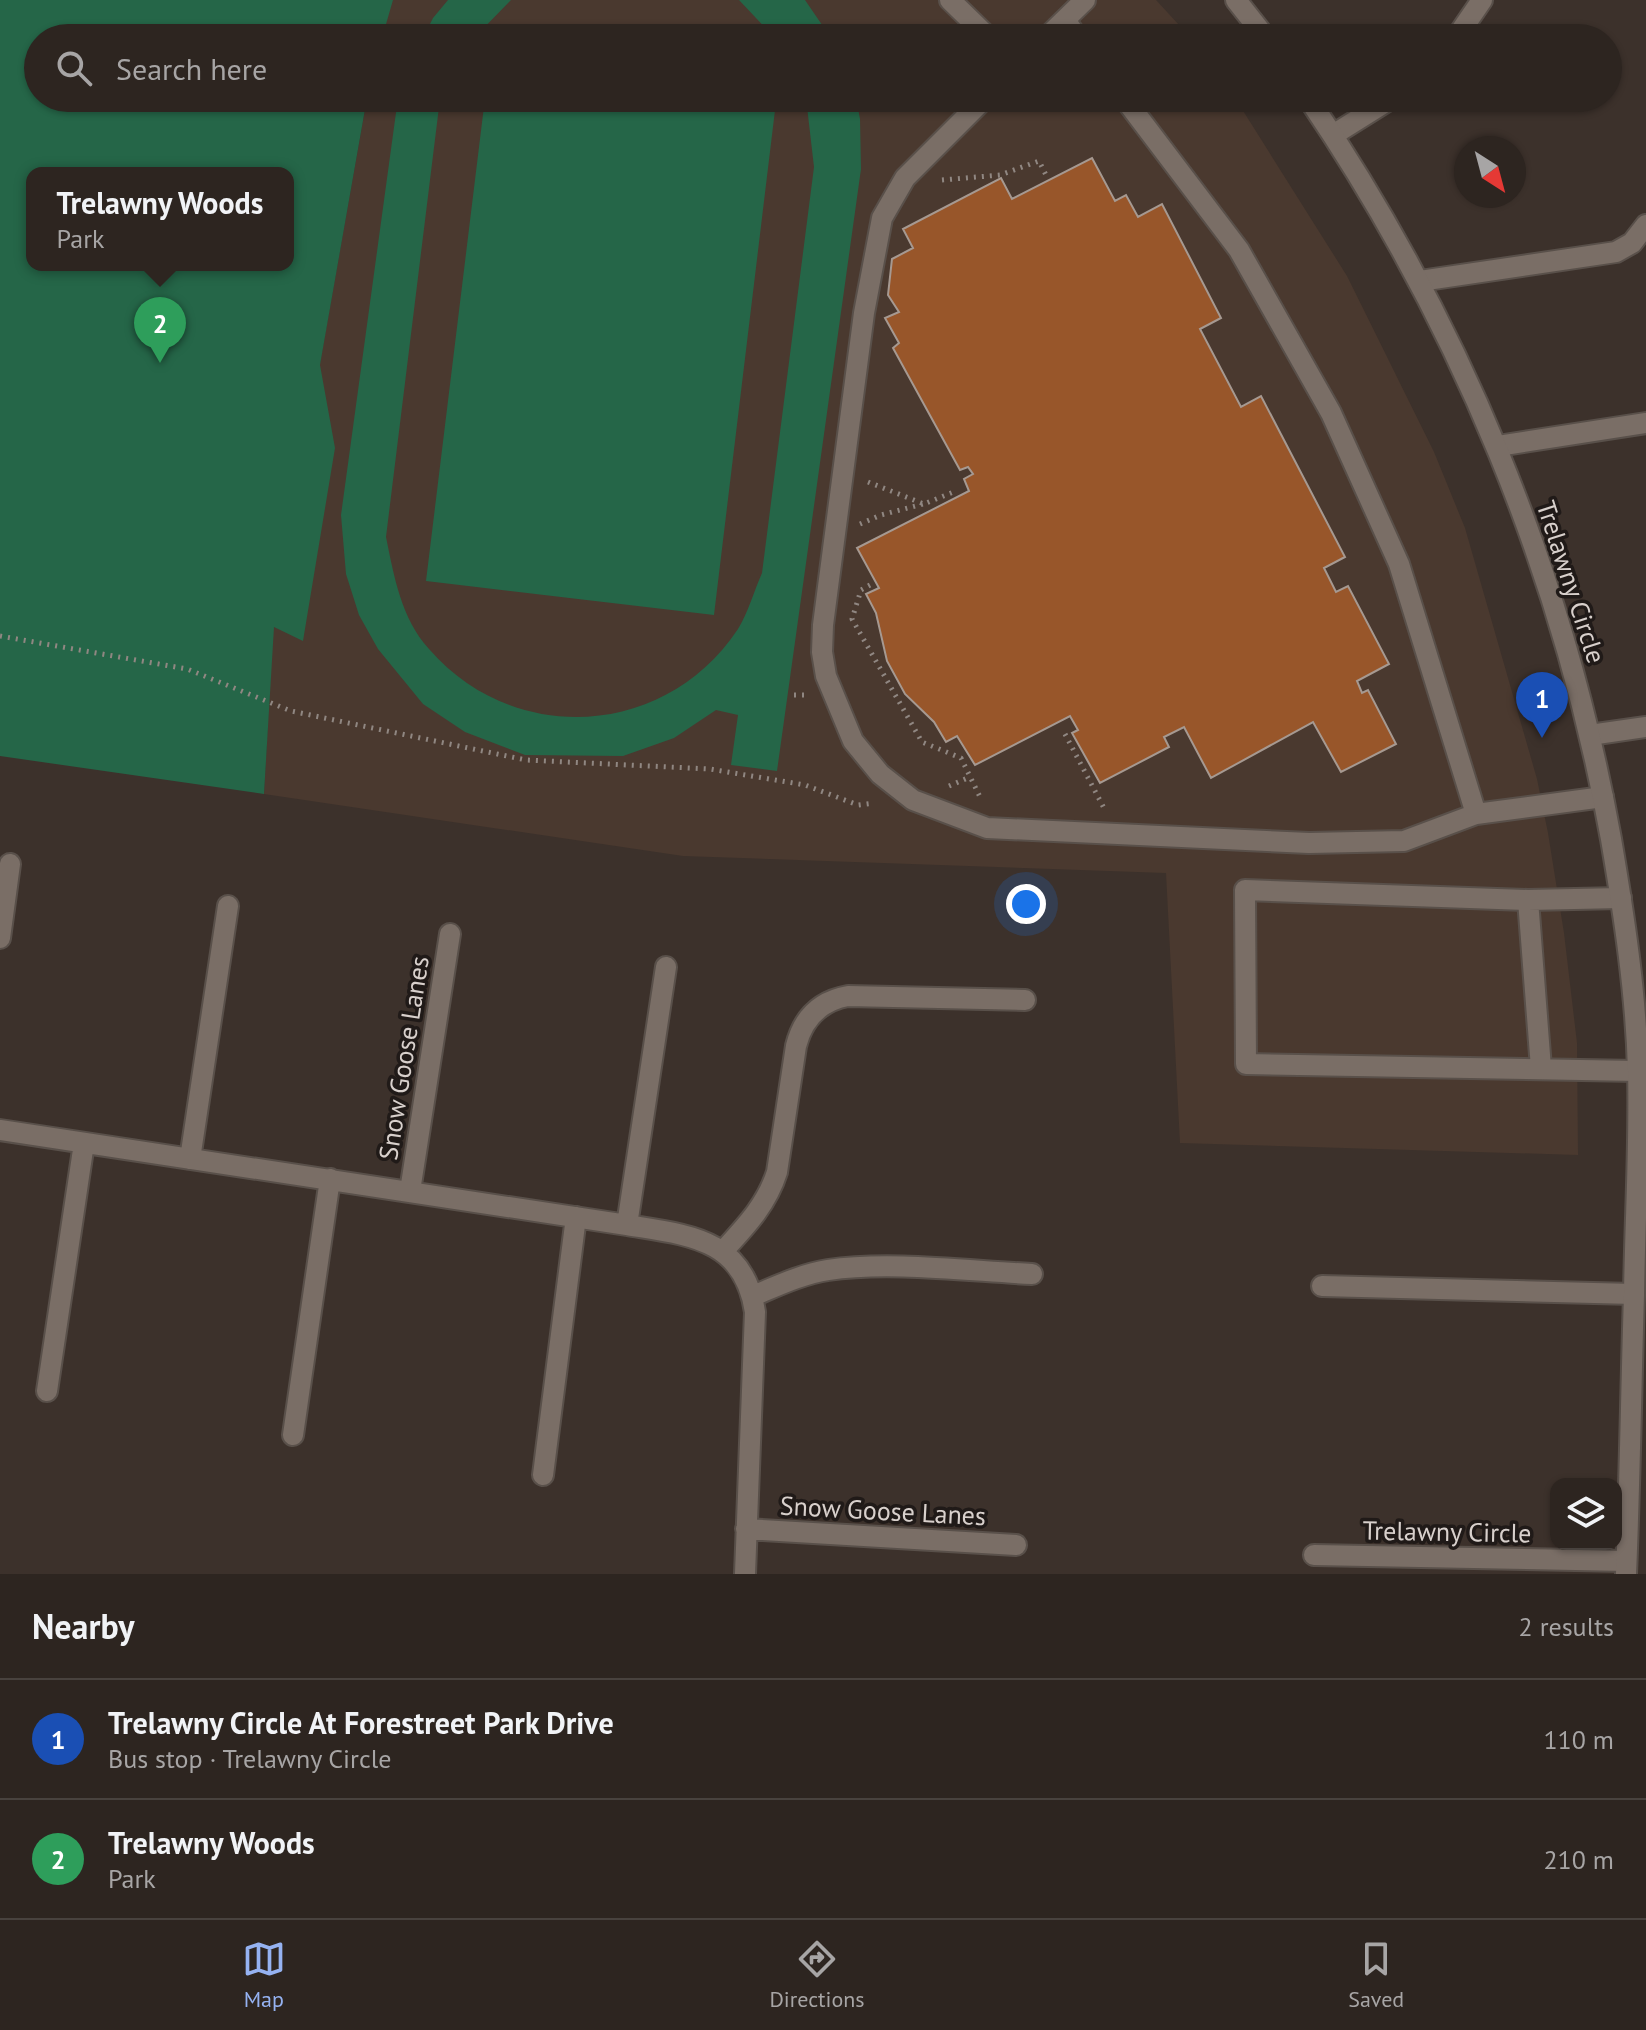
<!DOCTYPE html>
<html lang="en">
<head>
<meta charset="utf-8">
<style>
	:root { --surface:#2d2520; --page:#39312d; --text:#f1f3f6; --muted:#a7a5a5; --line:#48423e; --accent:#95b2f1 }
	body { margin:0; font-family:"PT Sans",sans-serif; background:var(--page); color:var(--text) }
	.controls { position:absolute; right:24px; bottom:24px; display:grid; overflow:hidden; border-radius:16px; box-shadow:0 2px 6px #0004 }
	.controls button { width:72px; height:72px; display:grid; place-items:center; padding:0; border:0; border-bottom:2px solid var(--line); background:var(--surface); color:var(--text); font:40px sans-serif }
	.compass { position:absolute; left:1454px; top:136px; width:72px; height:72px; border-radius:50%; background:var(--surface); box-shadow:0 2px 6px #0004; rotate:144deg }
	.you { position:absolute; left:1026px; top:904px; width:28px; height:28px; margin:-20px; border:6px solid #fff; border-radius:50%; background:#1a73e8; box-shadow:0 0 0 12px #1a73e833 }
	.badge { display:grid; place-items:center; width:52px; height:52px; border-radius:50%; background:var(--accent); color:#fff; font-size:26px; font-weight:700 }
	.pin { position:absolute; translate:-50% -66px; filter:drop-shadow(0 2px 4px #0008) }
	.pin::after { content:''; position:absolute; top:42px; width:28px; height:24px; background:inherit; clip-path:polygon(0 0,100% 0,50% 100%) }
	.popup { position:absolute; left:26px; top:167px; width:268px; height:104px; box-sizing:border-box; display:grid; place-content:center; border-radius:16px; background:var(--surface); filter:drop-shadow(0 2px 6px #0005); font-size:26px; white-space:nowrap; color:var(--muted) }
	.popup b { font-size:30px; color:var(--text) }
	.popup::after { content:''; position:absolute; left:50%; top:100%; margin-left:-16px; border:16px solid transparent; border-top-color:var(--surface) }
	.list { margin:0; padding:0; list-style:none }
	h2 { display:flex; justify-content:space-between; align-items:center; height:104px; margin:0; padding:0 32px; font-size:34px }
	h2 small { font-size:26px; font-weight:400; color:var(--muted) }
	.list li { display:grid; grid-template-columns:52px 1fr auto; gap:24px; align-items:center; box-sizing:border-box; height:120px; padding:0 32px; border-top:2px solid var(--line) }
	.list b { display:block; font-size:30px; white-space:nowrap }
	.list p { margin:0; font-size:26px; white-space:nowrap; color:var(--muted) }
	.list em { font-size:26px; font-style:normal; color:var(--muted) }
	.icon { flex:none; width:44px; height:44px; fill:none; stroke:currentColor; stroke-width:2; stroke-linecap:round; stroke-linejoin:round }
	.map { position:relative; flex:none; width:1646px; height:1574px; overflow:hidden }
	.search { position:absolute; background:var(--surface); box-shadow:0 2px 6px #0004; left:24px; right:24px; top:24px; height:88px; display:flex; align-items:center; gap:20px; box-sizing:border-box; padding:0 28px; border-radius:44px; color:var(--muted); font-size:30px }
	.sheet { height:344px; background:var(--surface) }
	nav { display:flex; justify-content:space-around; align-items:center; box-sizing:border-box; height:112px; border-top:2px solid var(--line); background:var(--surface); font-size:22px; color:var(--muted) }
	nav a { display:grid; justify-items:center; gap:4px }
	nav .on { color:var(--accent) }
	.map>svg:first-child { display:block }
	.built { fill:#4a392f }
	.green { fill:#256648; fill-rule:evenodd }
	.building { fill:#98562a; stroke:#a69991; stroke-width:2 }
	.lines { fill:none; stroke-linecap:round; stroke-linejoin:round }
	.service-casing { stroke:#59504a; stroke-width:24 }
	.minor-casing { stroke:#59504a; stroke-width:24 }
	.tertiary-casing { stroke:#59504a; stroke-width:24 }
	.path { stroke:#908782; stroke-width:5; stroke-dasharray:2 6; stroke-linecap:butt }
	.service { stroke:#7a6e66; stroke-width:20 }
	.minor { stroke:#7a6e66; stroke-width:20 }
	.tertiary { stroke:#7a6e66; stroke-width:20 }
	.labels { text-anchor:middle; stroke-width:7; stroke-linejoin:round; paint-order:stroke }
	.street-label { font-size:26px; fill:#d8d0cc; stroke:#201a18 }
</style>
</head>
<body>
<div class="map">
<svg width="1646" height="1574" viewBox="0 0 1646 1574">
	<rect width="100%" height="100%" fill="#3c312b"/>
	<path class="built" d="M384 0H1156L1191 38H378Z
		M367 98H1235L1347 276 1434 452 1465 528 1537 779 1548 833 1564 933 1577 1043 1578 1155 1180 1143 1166 873 683 856 264 794 273 628Z"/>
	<path class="green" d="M0 0H393L382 38H38V98H367L320 365 335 448 303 641 274 627 264 794 0 756ZM32 173H288V265H32Z
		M448 0H511L474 38H423L433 18Z
		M739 0H805L831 38H775Z
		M398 98H443L439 107 386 537C394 576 401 618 429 649 514 747 666 738 738 629 748 613 754 591 762 573L814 167 806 98H856L860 119 861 169 777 771 731 765 738 715 716 710 674 738 623 756 525 755 465 732 423 704 378 649 359 615 346 574 341 515Z
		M485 98H742L776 102 714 615 426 581Z"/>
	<path class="building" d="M1092 158 1115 201 1126 195 1138 217 1162 204 1221 318 1200 329 1241 407 1261 396 1345 557 1324 568 1336 592 1348 586 1389 664 1357 681 1362 693 1368 690 1396 744 1341 772 1313 722 1211 778 1184 727 1164 737 1169 747 1100 783 1072 733 1078 730 1070 716 975 765 957 736 946 742 934 722 905 694 887 661 876 613 866 594 879 588 857 548 969 491 964 479 973 474 968 467 960 470 893 348 899 343 885 318 899 312 888 295 892 259 913 248 903 229 1001 178 1012 199Z"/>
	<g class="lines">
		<defs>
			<path id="service" d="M950 0 989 38
				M1065 20 1078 38
				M1046 38 1085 0
				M985 98 905 178 882 218 864 313 823 625 822 652 826 676 853 741 880 774 913 800 987 828 1309 843 1404 841 1476 814 1603 797
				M1124 98 1239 250 1331 413 1399 564 1476 814
				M1621 898 1528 900 1245 890 1246 1064 1638 1071
				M1528 900 1541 1068"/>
			<path id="minor" d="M1456 38 1482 0
				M1333 135 1392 98
				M1420 281 1616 252 1632 243 1646 225
				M1498 446 1646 423
				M1590 735 1646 727
				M0 938 10 864
				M0 1130 627 1225C688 1235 744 1238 755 1312L745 1574
				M190 1159 228 906
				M410 1191 450 934
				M627 1225 666 967
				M724 1250C746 1226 767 1204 777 1172L796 1046C803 1018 820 1001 848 996L1025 1000
				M1322 1286 1634 1294
				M753 1296C777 1286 802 1274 828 1270 889 1261 969 1271 1032 1274
				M47 1391 84 1143
				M293 1435 330 1179
				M543 1475 576 1217
				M746 1529 1016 1545
				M1314 1555 1626 1561"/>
			<path id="tertiary" d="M1236 0 1266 38
				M1308 98C1460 322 1563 573 1611 839 1624 915 1636 993 1638 1070 1640 1145 1635 1220 1634 1295 1631 1388 1630 1481 1626 1574"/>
		</defs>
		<use href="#service" class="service-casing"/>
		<use href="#minor" class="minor-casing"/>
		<use href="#tertiary" class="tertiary-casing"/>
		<path class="path" d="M942 180 1000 175 1039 161 1046 175
			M868 482 924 504 956 491
			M860 524 881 515 923 504
			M870 585 861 590 852 619 922 742 961 758 980 797
			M0 636 187 669 291 711 526 760 710 769 805 785 858 805 874 803
			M794 695H805
			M1065 734 1105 810
			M949 786 970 777"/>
		<use href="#service" class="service"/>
		<use href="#minor" class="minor"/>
		<use href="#tertiary" class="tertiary"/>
	</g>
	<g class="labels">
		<g class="street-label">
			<text transform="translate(1571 582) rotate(72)" y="9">Trelawny Circle</text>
			<text transform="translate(404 1058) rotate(-81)" y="9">Snow Goose Lanes</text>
			<text transform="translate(883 1511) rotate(3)" y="9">Snow Goose Lanes</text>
			<text transform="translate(1447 1532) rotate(1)" y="9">Trelawny Circle</text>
		</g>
	</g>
</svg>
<div class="controls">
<button><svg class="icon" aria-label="layers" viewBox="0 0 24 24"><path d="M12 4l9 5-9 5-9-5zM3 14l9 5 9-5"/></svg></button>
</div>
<svg class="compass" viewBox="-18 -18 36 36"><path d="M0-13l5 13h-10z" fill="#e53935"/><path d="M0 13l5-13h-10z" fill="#a7a5a5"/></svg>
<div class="you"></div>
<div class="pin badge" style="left:1542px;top:738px;background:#1a4fb4">1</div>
<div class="pin badge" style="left:160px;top:363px;background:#2e9e5b">2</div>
<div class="popup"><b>Trelawny Woods</b>Park</div>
<div class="search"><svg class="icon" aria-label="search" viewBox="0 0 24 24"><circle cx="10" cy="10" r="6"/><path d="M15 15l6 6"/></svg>Search here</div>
</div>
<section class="sheet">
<h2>Nearby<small>2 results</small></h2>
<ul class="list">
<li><span class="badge" style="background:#1a4fb4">1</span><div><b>Trelawny Circle At Forestreet Park Drive</b><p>Bus stop · Trelawny Circle</p></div><em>110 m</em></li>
<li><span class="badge" style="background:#2e9e5b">2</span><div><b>Trelawny Woods</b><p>Park</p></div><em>210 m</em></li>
</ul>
</section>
<nav>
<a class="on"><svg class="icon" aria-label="map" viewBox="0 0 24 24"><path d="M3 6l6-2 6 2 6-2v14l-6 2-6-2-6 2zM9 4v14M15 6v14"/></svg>Map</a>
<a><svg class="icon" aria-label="directions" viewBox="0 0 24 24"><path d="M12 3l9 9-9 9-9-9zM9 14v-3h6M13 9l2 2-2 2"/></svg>Directions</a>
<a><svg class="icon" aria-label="saved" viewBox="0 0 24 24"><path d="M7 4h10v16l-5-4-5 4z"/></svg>Saved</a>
</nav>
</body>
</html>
